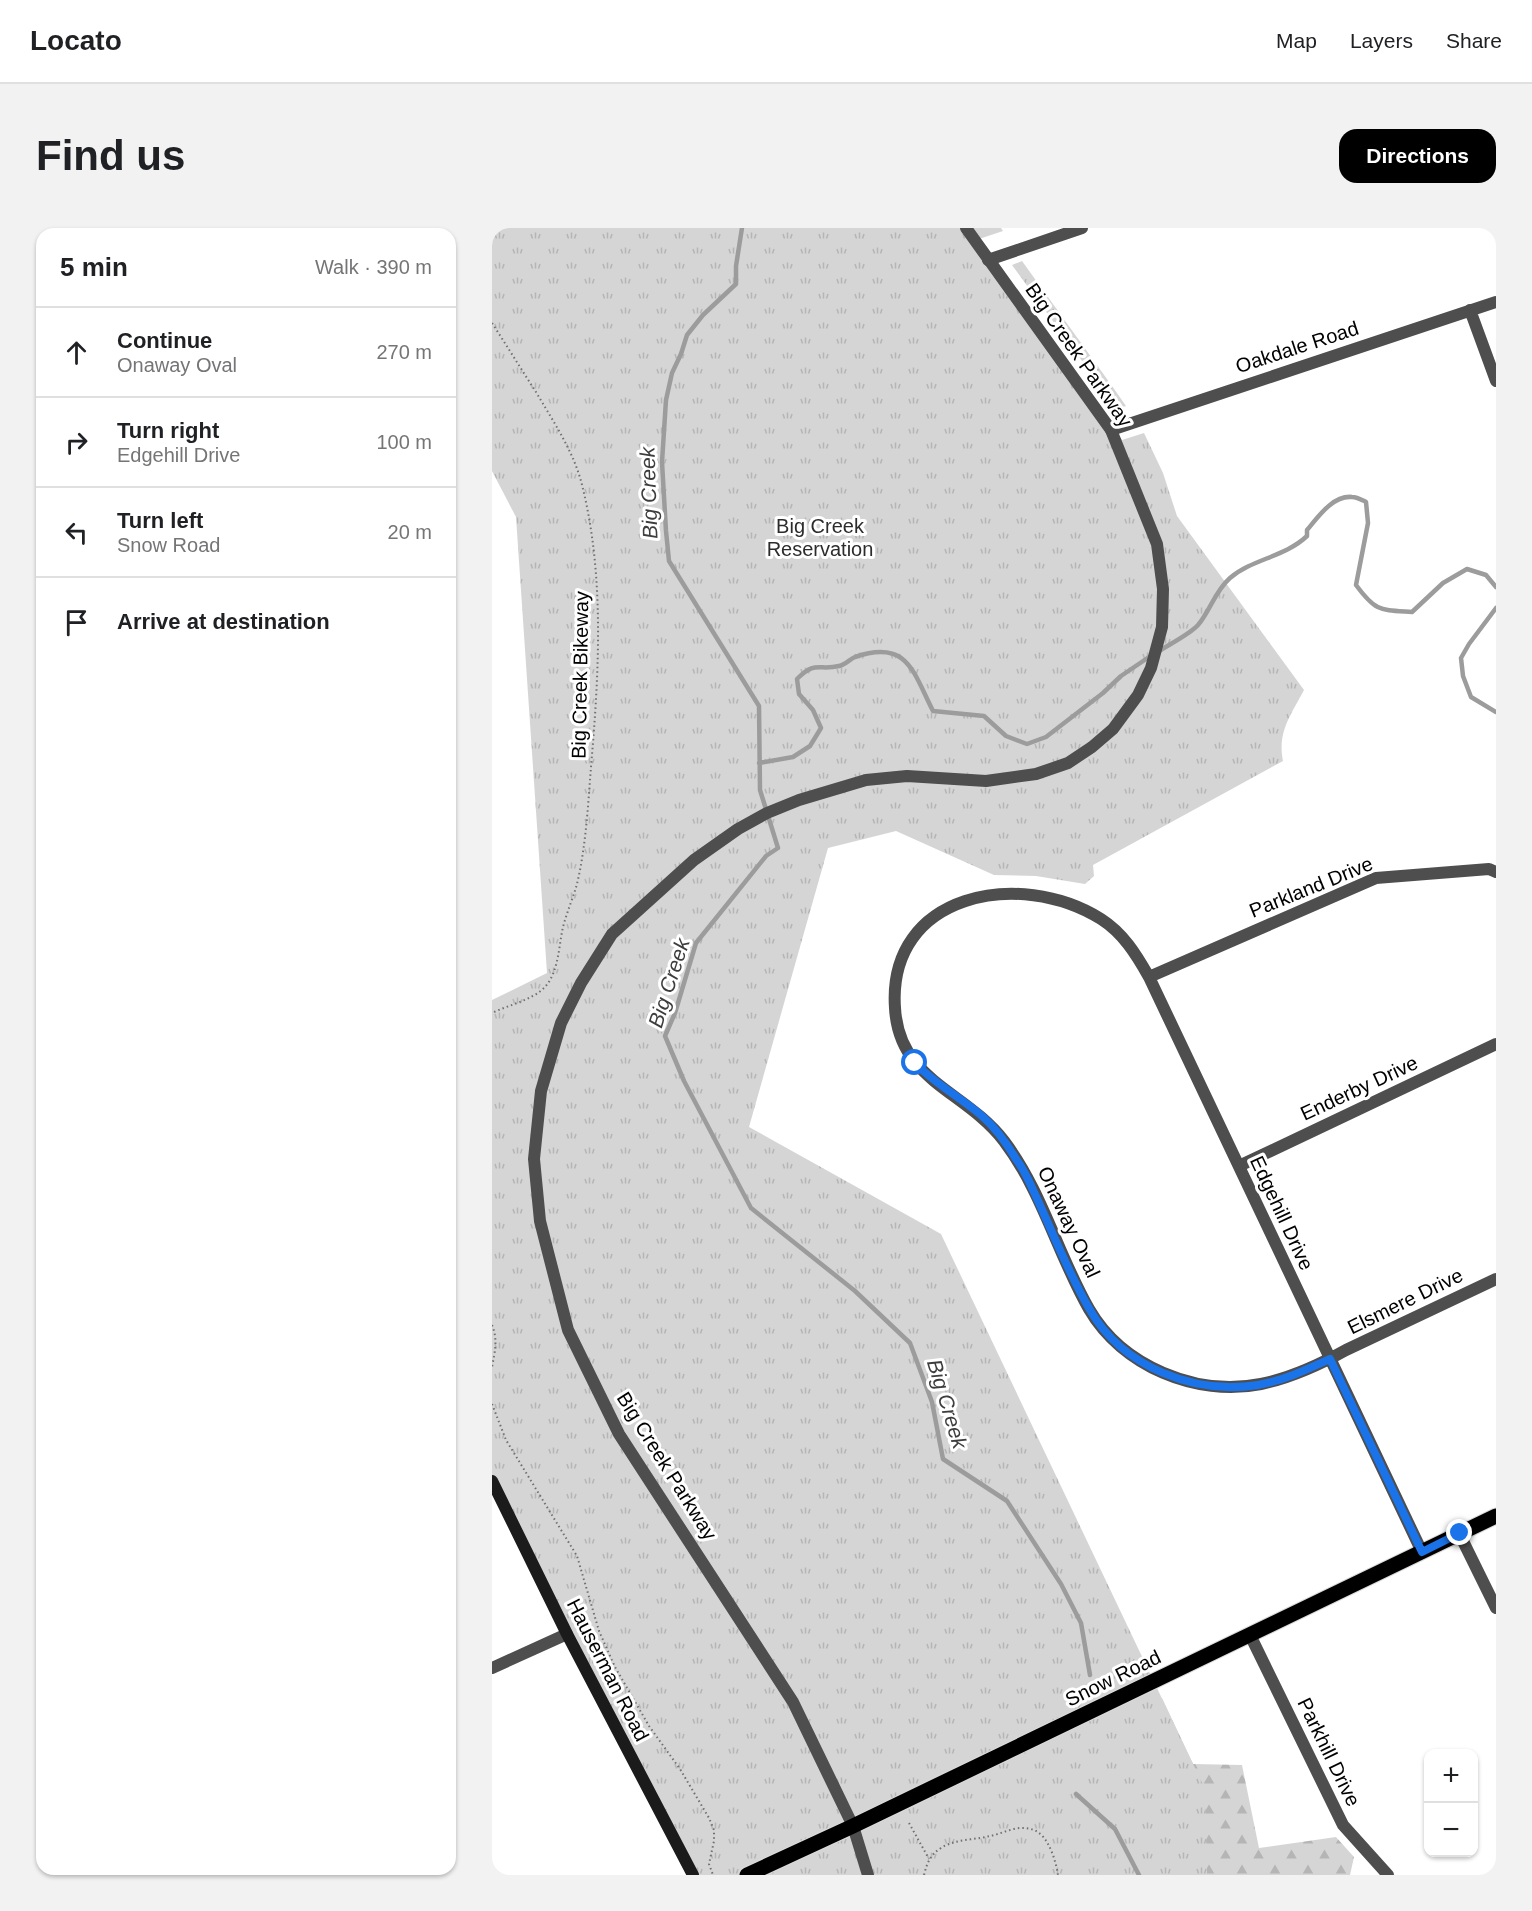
<!DOCTYPE html>
<html lang="en">
<head>
<meta charset="utf-8">
<style>
	:root { --surface:#fff; --page:#f2f2f2; --text:#202124; --muted:#757577; --line:#e0e0e0; --accent:#000 }
	body { margin:0; font-family:Helvetica,sans-serif; background:var(--page); color:var(--text) }
	.controls { position:absolute; right:18px; bottom:18px; display:grid; overflow:hidden; border-radius:12px; box-shadow:0 2px 4px #0004 }
	.controls button { width:54px; height:54px; display:grid; place-items:center; padding:0; border:0; border-bottom:2px solid var(--line); background:var(--surface); color:var(--text); font:30px sans-serif }
	.stop { position:absolute; width:18px; height:18px; margin:-14px; border:4px solid #1a73e8; border-radius:50%; background:#fff }
	.stop.end { background:#1a73e8; border-color:#fff; box-shadow:0 2px 6px #0008 }
	.list { margin:0; padding:0; list-style:none }
	h2 { display:flex; justify-content:space-between; align-items:center; height:78px; margin:0; padding:0 24px; font-size:26px }
	h2 small { font-size:20px; font-weight:400; color:var(--muted) }
	.list li { display:grid; grid-template-columns:39px 1fr auto; gap:18px; align-items:center; box-sizing:border-box; height:90px; padding:0 24px; border-top:2px solid var(--line) }
	.list b { display:block; font-size:22px; white-space:nowrap }
	.list p { margin:0; font-size:20px; white-space:nowrap; color:var(--muted) }
	.list em { font-size:20px; font-style:normal; color:var(--muted) }
	.icon { flex:none; width:33px; height:33px; fill:none; stroke:currentColor; stroke-width:2; stroke-linecap:round; stroke-linejoin:round }
	.map { position:relative; flex:none; width:1004px; height:1647px; overflow:hidden; border-radius:18px }
	header { display:flex; align-items:center; gap:36px; box-sizing:border-box; height:84px; padding:0 30px; background:var(--surface); border-bottom:2px solid var(--line) }
	header strong { font-size:28px }
	nav { display:flex; gap:33px; margin-inline-start:auto; font-size:21px }
	.intro { display:flex; align-items:center; justify-content:space-between; box-sizing:border-box; height:144px; padding:0 36px }
	h1 { margin:0; font-size:42px }
	.button { padding:15px 27px; border-radius:18px; background:var(--accent); color:#fff; font-size:21px; font-weight:700 }
	main { display:flex; gap:36px; padding:0 36px }
	aside { flex:1; background:var(--surface); border-radius:18px; box-shadow:0 2px 4px #0004 }
	.map>svg:first-child { display:block }
	.forest { fill:url(#forest-firs) }
	.park { fill:url(#park-tufts) }
	.lines { fill:none; stroke-linecap:round; stroke-linejoin:round }
	.stream { stroke:#9c9c9c; stroke-width:4.5 }
	.primary-casing { stroke:#dbdbdb; stroke-width:17 }
	.path { stroke:#707070; stroke-width:2; stroke-dasharray:1.5 3; stroke-linecap:butt }
	.minor { stroke:#4e4e4e; stroke-width:12 }
	.tertiary { stroke:#4e4e4e; stroke-width:12 }
	.secondary { stroke:#1b1b1b; stroke-width:12 }
	.primary { stroke:#000; stroke-width:15 }
	.route { stroke:#1a73e8; stroke-width:8 }
	.labels { text-anchor:middle; stroke-width:6; stroke-linejoin:round; paint-order:stroke }
	.street-label { font-size:20px; fill:#000; stroke:#fff }
	.park-label { font-size:20px; fill:#2c2c2c; stroke:#fff }
	.water-label { font-size:21px; font-style:italic; fill:#3d3d3d; stroke:#fff }
</style>
</head>
<body>
<header>
<strong>Locato</strong>
<nav><a>Map</a><a>Layers</a><a>Share</a></nav>
</header>
<div class="intro"><h1>Find us</h1><a class="button">Directions</a></div>
<main>
<aside>
<h2>5 min<small>Walk · 390 m</small></h2>
<ul class="list">
<li><svg class="icon" aria-label="ahead" viewBox="0 0 24 24"><path d="M12 20V5M6 11l6-6 6 6"/></svg><div><b>Continue</b><p>Onaway Oval</p></div><em>270 m</em></li>
<li><svg class="icon" aria-label="right" viewBox="0 0 24 24"><path d="M7 20v-9h11M14 6l5 5-5 5"/></svg><div><b>Turn right</b><p>Edgehill Drive</p></div><em>100 m</em></li>
<li><svg class="icon" aria-label="left" viewBox="0 0 24 24"><path d="M17 20v-9H6M10 6l-5 5 5 5"/></svg><div><b>Turn left</b><p>Snow Road</p></div><em>20 m</em></li>
<li><svg class="icon" aria-label="arrive" viewBox="0 0 24 24"><path d="M6 21V4h12l-3 4 3 4H6"/></svg><div><b>Arrive at destination</b></div></li>
</ul>
</aside>
<div class="map">
<svg width="1004" height="1647" viewBox="0 0 1004 1647">
	<defs>
		<pattern id="forest-firs" width="22" height="20" patternUnits="userSpaceOnUse" patternTransform="scale(1.5)"><rect width="22" height="20" fill="#d5d5d5"/><path d="M5 1l3.5 6h-7zM16 11l3.5 6h-7z" fill="#b5b5b5"/></pattern>
		<pattern id="park-tufts" width="24" height="20" patternUnits="userSpaceOnUse" patternTransform="scale(1.5)"><rect width="24" height="20" fill="#d5d5d5"/><path d="M3 7l-1-3M5 7V3M7 7l1-3M15 17l-1-3M17 17v-4M19 17l1-3" fill="none" stroke="#b5b5b5"/></pattern>
	</defs>
	<rect width="100%" height="100%" fill="#fff"/>
	<path class="forest" d="M670 1470 701 1536 750 1537 767 1620 844 1609 862 1629 858 1647H543Z"/>
	<path class="park" d="M0 0H509L511 3 484 12 630 212 652 205 671 245 685 288 812 462C799 487 785 504 791 533L601 637 602 648 593 656 544 648 502 647 404 603 336 620 257 899 449 1006 713 1561 715 1647H202L0 1251V772L55 745 24 289 0 243Z
		M530 33 620 158 634 178 625 181 520 37Z"/>
	<g class="lines">
		<path class="stream" d="M250 0 244 38V56L211 87 195 107 189 126 180 145 174 172 170 234 174 303 177 333 267 478 268 562 286 620 274 628 204 715 183 785 173 808 192 853 259 980 363 1063 418 1115 440 1174 451 1231 515 1273 569 1356 589 1395 598 1447
			M1004 380 977 416 969 430 971 448 979 469 1004 484
			M667 423C678 416 698 406 706 397 718 383 723 363 738 350 760 331 793 329 815 308V302C826 289 841 267 860 269 865 269 870 272 874 274L876 295 864 357C884 384 888 382 920 384L951 355 975 341 994 347 1004 359
			M267 535 301 529 318 518 329 500 321 482 307 466 305 451C324 432 326 443 347 438 353 437 358 431 363 429 416 411 421 444 441 483L492 488 514 508 535 516 554 509 611 465 629 448 660 427
			M584 1566 623 1601 647 1647"/>
		<defs>
			<path id="primary" d="M255 1647 361 1598 1004 1288"/>
		</defs>
		<use href="#primary" class="primary-casing"/>
		<path class="path" d="M0 95C15 118 29 141 44 164 61 193 80 221 89 253 113 345 107 445 99 539 96 577 94 618 85 656 81 670 75 684 71 699 67 717 67 736 58 752 48 771 18 776 0 785
			M0 1097C6 1112 3 1123 0 1139
			M0 1176 14 1212 85 1328 107 1403 123 1439 157 1498 188 1541 217 1590 222 1602V1613L217 1636 221 1647
			M417 1595 437 1631
			M432 1647C435 1635 438 1627 449 1620 463 1611 482 1612 498 1608 509 1606 519 1600 530 1600 536 1600 542 1601 547 1605 558 1613 564 1634 566 1647"/>
		<path class="minor" d="M496 32 590 0
			M978 82 1004 153
			M619 202 1004 74
			M657 749 884 650 997 641 1004 644
			M747 938 1004 816
			M967 1305 1004 1380
			M930 1324C839 1132 748 940 657 749 644 726 631 705 609 691 528 640 395 665 403 780 407 853 473 862 512 913 550 963 566 1027 597 1081 630 1138 704 1169 769 1156 798 1150 827 1137 854 1122L1004 1051
			M758 1407 851 1597 896 1647
			M0 1440 75 1406"/>
		<path class="tertiary" d="M376 1647 361 1598 301 1474 127 1206 76 1102 48 993 42 931 49 863 69 795 89 755 120 706 202 632 246 601 275 585 307 572 374 552 415 548 494 553 544 546 576 535 600 519 621 501 646 467 659 440 670 399 671 361 665 316 619 202 474 0"/>
		<path class="secondary" d="M0 1253 75 1406 201 1647"/>
		<use href="#primary" class="primary"/>
	</g>
	<g class="lines">
		<path class="route" d="M423 835C443 856 468 869 490 888 504 900 515 916 524 931 534 944 540 960 547 975 563 1010 578 1048 598 1082 631 1139 702 1167 766 1157 791 1153 816 1141 838 1131L930 1324 968 1305"/>
	</g>
	<g class="labels">
		<g class="street-label">
			<text transform="translate(805 119) rotate(-18)" y="7">Oakdale Road</text>
			<text transform="translate(587 127) rotate(55)" y="7">Big Creek Parkway</text>
			<text transform="translate(88 447) rotate(-89)" y="7">Big Creek Bikeway</text>
			<text transform="translate(819 659) rotate(-22)" y="7">Parkland Drive</text>
			<text transform="translate(867 860) rotate(-25)" y="7">Enderby Drive</text>
			<text transform="translate(790 985) rotate(65)" y="7">Edgehill Drive</text>
			<text transform="translate(577 994) rotate(65)" y="7">Onaway Oval</text>
			<text transform="translate(913 1073) rotate(-26)" y="7">Elsmere Drive</text>
			<text transform="translate(175 1238) rotate(58)" y="7">Big Creek Parkway</text>
			<text transform="translate(116 1442) rotate(63)" y="7">Hauserman Road</text>
			<text transform="translate(621 1450) rotate(-26)" y="7">Snow Road</text>
			<text transform="translate(837 1524) rotate(64)" y="7">Parkhill Drive</text>
		</g>
		<g class="park-label">
			<text x="328" y="305">Big Creek<tspan x="328" dy="23">Reservation</tspan></text>
		</g>
		<g class="water-label">
			<text transform="translate(157 265) rotate(-92)" y="7">Big Creek</text>
			<text transform="translate(177 755) rotate(-72)" y="7">Big Creek</text>
			<text transform="translate(455 1176) rotate(73)" y="7">Big Creek</text>
		</g>
	</g>
</svg>
<div class="controls">
<button>+</button>
<button>−</button>
</div>
<div class="stop" style="left:423px;top:835px"></div>
<div class="stop end" style="left:968px;top:1305px"></div>
</div>
</main>
</body>
</html>
